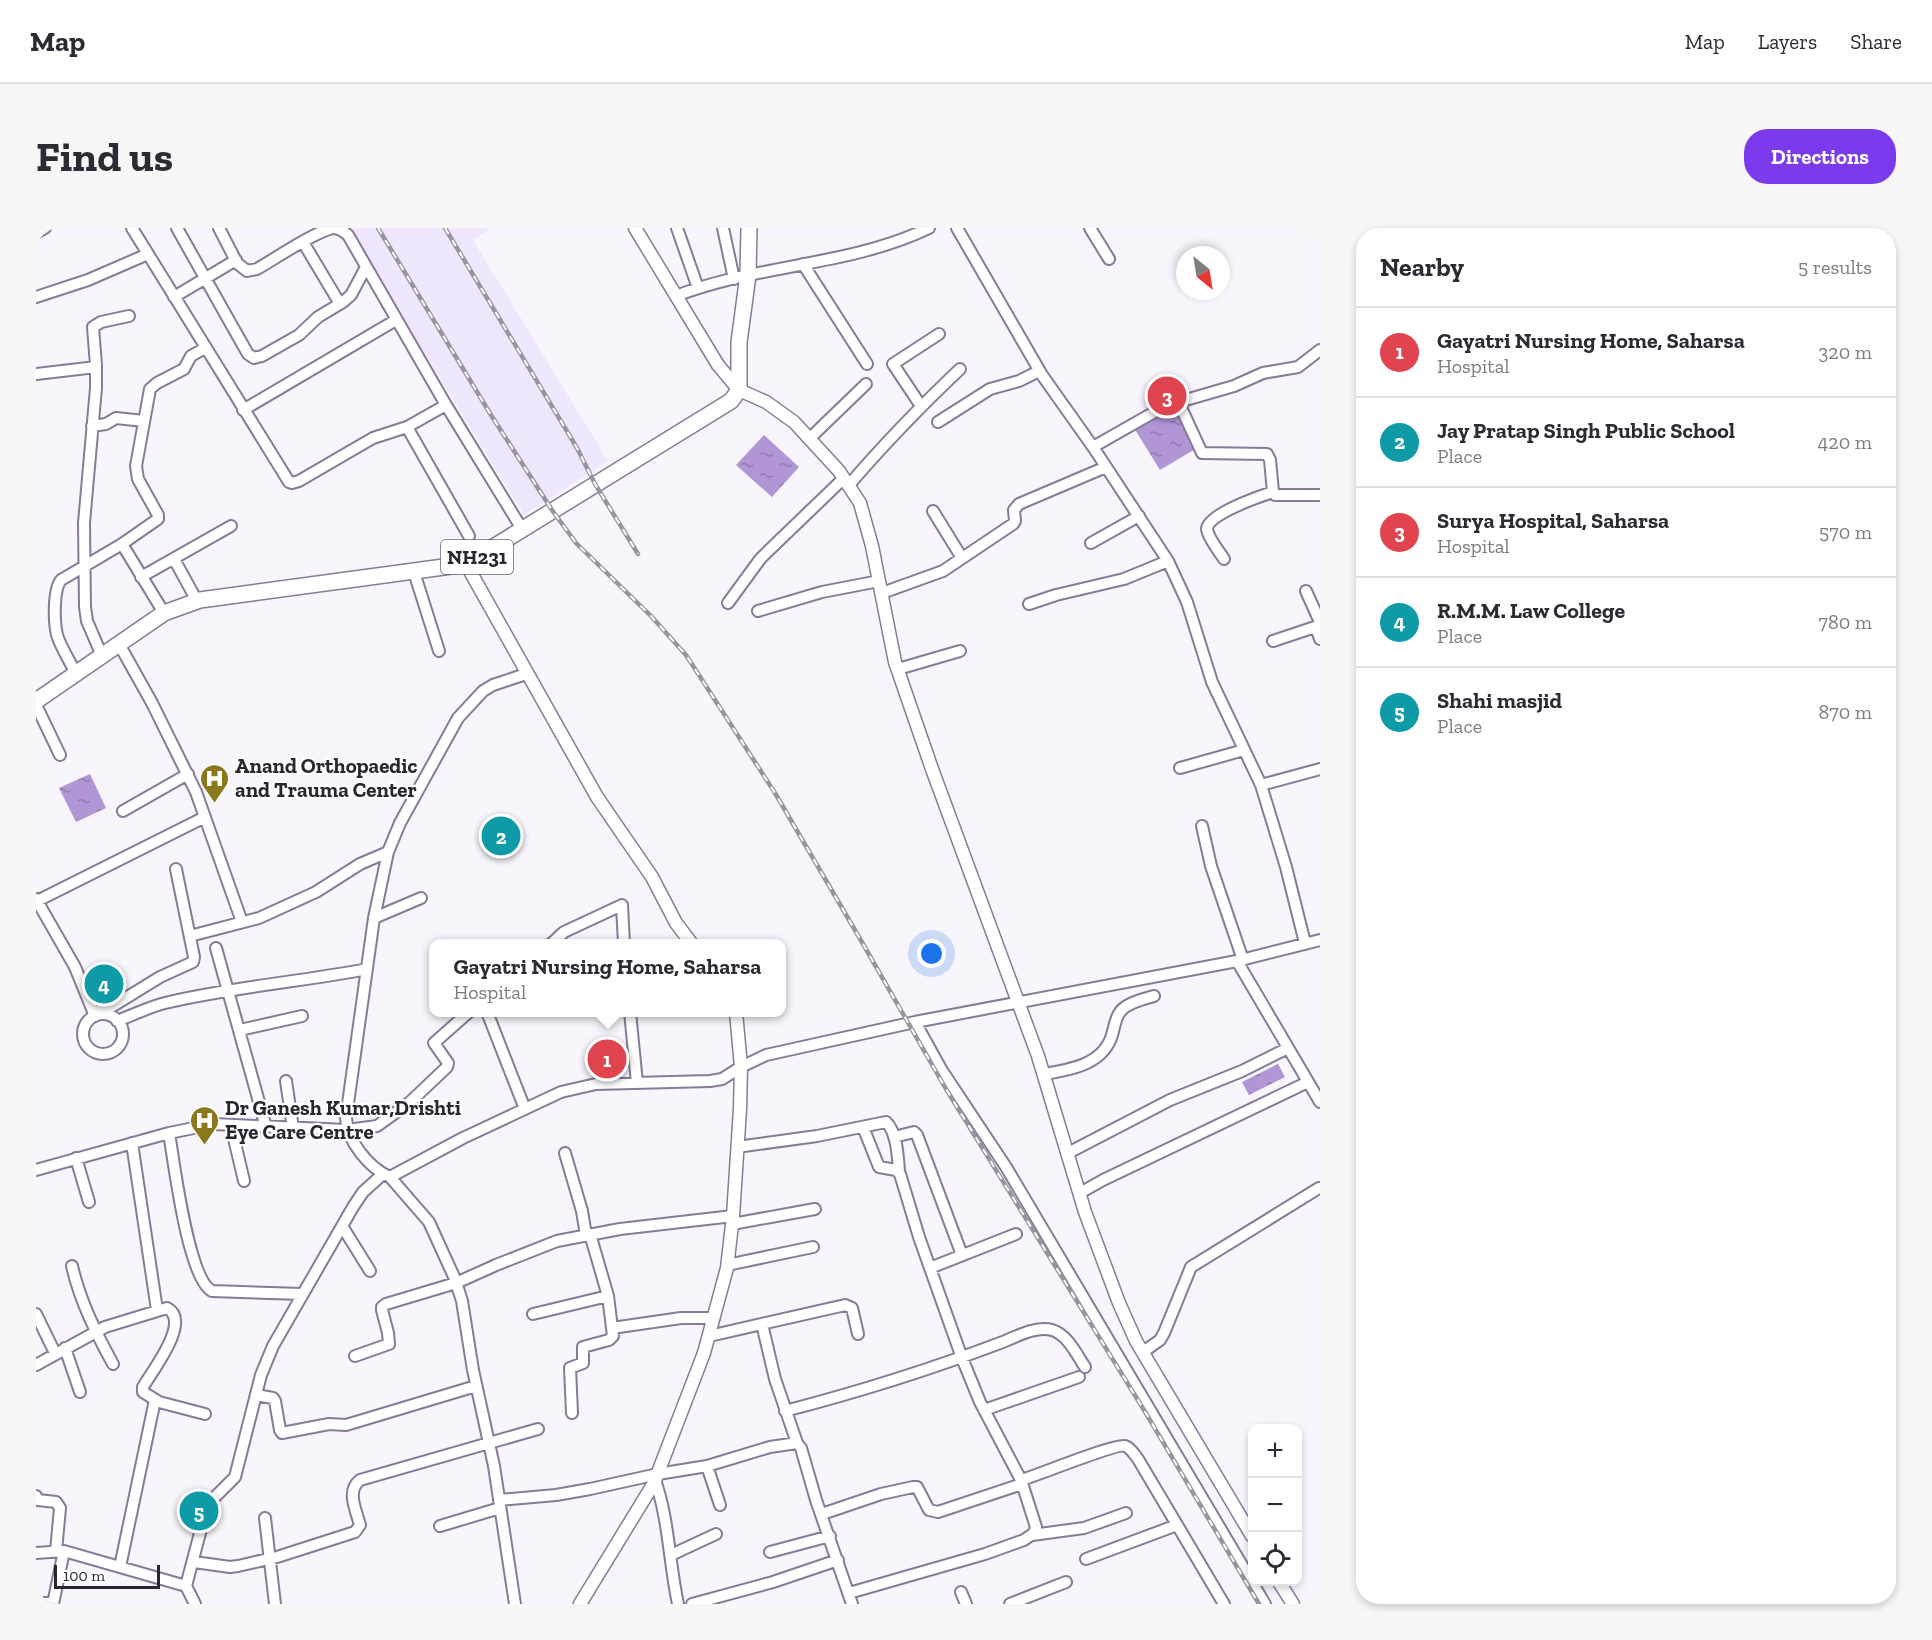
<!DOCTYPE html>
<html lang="en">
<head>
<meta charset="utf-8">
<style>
	:root { --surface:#fff; --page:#f7f7f7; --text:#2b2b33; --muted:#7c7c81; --line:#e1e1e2; --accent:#7c3aed }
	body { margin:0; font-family:"Zilla Slab",serif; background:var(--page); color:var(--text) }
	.controls { position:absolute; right:18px; bottom:18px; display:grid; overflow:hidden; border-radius:12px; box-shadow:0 3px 9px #0003 }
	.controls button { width:54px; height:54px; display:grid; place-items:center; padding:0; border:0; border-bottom:2px solid var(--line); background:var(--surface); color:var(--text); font:30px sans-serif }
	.compass { position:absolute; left:1140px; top:18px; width:54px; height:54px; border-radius:50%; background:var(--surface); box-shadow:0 3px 9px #0003; rotate:150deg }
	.scale { position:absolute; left:18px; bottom:15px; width:106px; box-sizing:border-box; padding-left:6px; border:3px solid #2a2531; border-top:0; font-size:16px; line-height:21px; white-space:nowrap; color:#2a2531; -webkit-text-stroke:4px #fff; paint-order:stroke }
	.you { position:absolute; left:896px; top:726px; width:21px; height:21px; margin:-15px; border:4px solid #fff; border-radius:50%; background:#1a73e8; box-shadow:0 0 0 9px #1a73e833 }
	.badge { display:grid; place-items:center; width:39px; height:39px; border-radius:50%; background:var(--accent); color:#fff; font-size:20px; font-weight:700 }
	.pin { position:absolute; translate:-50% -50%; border:3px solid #fff; box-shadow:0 2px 6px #0006 }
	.popup { position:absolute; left:393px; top:711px; width:357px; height:78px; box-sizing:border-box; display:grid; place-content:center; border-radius:12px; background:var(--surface); filter:drop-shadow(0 2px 4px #0005); font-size:20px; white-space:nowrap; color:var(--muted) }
	.popup b { font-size:22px; color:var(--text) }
	.popup::after { content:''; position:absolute; left:50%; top:100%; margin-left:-12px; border:12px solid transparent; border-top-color:var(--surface) }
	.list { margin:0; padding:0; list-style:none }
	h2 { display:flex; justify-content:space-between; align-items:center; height:78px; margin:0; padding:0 24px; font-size:26px }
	h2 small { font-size:20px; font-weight:400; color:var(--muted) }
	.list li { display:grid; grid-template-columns:39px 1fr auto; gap:18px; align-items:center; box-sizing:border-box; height:90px; padding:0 24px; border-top:2px solid var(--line) }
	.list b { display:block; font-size:22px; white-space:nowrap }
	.list p { margin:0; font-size:20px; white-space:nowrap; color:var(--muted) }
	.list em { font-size:20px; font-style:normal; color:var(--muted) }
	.icon { flex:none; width:33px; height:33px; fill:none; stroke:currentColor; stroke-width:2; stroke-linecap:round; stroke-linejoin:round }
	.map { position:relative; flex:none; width:1284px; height:1376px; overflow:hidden; border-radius:24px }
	header { display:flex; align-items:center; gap:36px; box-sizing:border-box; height:84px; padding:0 30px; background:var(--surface); border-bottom:2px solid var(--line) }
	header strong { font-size:28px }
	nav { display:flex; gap:33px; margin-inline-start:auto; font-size:21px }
	.intro { display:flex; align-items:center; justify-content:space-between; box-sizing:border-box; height:144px; padding:0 36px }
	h1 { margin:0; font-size:42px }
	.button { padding:15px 27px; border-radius:24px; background:var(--accent); color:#fff; font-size:21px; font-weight:700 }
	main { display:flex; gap:36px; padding:0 36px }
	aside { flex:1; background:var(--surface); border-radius:24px; box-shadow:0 3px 9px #0003 }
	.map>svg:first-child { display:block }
	.built { fill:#f0e6fe }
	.water { fill:url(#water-ripples) }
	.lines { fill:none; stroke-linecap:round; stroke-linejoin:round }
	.minor-casing { stroke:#877b98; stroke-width:14 }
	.major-casing { stroke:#877b98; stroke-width:15 }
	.highway-casing { stroke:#877b98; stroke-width:18 }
	.minor { stroke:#fff; stroke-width:10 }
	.major { stroke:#fff; stroke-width:12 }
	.highway { stroke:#fff; stroke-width:15 }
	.rail-casing { stroke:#98949d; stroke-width:4.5 }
	.rail { stroke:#fff; stroke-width:2; stroke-dasharray:7; stroke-linecap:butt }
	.labels { text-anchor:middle; stroke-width:4.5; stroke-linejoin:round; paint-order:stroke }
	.shield { fill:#fff; stroke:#6a666f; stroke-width:1.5 }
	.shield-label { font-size:20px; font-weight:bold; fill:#2a2531 }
	.poi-label { font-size:21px; font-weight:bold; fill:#2a2531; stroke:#fff; text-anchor:start }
</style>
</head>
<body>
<header>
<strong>Map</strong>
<nav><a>Map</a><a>Layers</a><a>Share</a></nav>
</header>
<div class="intro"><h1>Find us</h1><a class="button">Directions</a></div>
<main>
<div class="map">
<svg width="1284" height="1376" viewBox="0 0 1284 1376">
	<defs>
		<pattern id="water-ripples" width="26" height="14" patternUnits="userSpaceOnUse" patternTransform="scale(1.5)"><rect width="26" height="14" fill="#b196d5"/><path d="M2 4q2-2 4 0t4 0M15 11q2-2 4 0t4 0" fill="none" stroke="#907aad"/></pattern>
	</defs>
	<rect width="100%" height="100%" fill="#f8f5fc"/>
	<path class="built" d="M309 0H455L437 12 572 233 488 287 313 2Z"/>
	<path class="water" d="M1143 179 1161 220 1124 242 1098 200Z
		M728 207 763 239 736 269 700 237Z
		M54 546 70 580 40 594 23 560Z
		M1242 836 1249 849 1213 867 1206 854Z"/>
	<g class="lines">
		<defs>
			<path id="minor" d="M96 0 253 254 256 255 263 253 337 210 371 199 410 177
				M141 0 191 89 212 126 218 130 226 128 263 107 282 89 307 74 315 67 330 39
				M183 0 201 35 211 43 221 41C237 32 284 0 299 0 305 1 308 4 312 7L410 177 486 301
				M641 0 662 60
				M687 0 698 51
				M921 0 1006 147 1057 219 1132 333 1151 374 1176 454 1225 557 1250 639 1269 715
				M1054 0 1073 31
				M0 5 9 0
				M267 14 304 76
				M767 36 831 136
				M640 68C722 36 814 38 893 0
				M0 69 52 52 112 26
				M138 69 200 32
				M0 146 60 139
				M1142 173 1166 225 1231 226 1234 232 1237 264 1239 267H1284
				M885 178 857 136 903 106
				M207 182 360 92
				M902 194 954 161 983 153 1003 143
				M56 198 70 196 80 190 108 193
				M371 199 433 308
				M773 211 830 156
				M1057 219 1129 178 1198 158 1227 145 1262 139 1284 122
				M813 257C848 216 885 178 924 141
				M897 283 926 330
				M1055 315 1103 288
				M86 316 128 385
				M138 331 161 373
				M1188 331C1183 323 1172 310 1171 301 1171 286 1225 268 1237 264
				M378 344 403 423
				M105 349 195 298
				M1270 363 1284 394
				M846 365 907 343 977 296 979 293 978 282 983 276 1070 239
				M692 375 725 330 808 250
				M993 376 1020 367 1088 351 1132 333
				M722 383 786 364 843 353
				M1284 396 1281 402 1284 411
				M1237 413 1282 398
				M83 416 116 475 160 564 206 694
				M66 428 51 393 49 379 48 295 60 160V137L57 99 65 94 93 88
				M862 441 924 423
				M40 446C34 433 25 420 21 407 18 394 17 362 25 352L86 316 122 291V287L102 251 100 238 114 161 121 155 148 141 155 128 169 120
				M490 446 457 457 447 463 422 490 364 595 352 624 338 690 310 890C311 913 333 940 354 949L427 910 525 864 560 856 674 853 686 851 705 839 730 827 879 794 1201 733 1284 712
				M0 477 24 527
				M1144 540 1208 522
				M1225 557 1284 541
				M87 583 152 546
				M1166 598 1175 638 1207 732
				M0 671 39 739 59 788
				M1 673 169 589
				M338 690 385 670
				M154 708 223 690 280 664 324 636 352 624
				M515 716 528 704 586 677 588 716
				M180 720 230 899
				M1201 733 1284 874
				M57 784 72 781 124 749 157 734 158 729 140 641
				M451 784 489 881
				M594 784 601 855
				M47 806a20 20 0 1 1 40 0a20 20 0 1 1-40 0Z
				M81 793C97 787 113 779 129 775 195 759 264 754 331 741
				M879 794 905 841 970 939 1229 1376
				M204 802 266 788
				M1008 846C1033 842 1065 837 1075 810 1078 802 1079 790 1084 784 1090 775 1108 771 1118 768
				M250 853 257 900
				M195 898 208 953
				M133 905C138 934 152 1051 176 1063L266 1066
				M858 909 878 904 881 907 926 1027
				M96 915 121 1082
				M701 919 781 908 850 894C861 904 862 929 863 944
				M529 925 546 983 550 1007
				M1032 925 1134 872 1206 843 1252 820
				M40 930 53 974
				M0 942 133 905 178 896 311 902 341 898 373 875 411 839 412 835 398 815 433 784
				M354 949 393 994 419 1051 426 1073 437 1142 458 1238 479 1376
				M1044 965 1067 952 1272 854
				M696 996 779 981
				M306 998 334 1043
				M691 1037 777 1019
				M36 1038C44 1073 60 1105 77 1136
				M894 1040 980 1006
				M0 1086 19 1125
				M497 1086 572 1068
				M726 1096 739 1151 761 1215
				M576 1100 645 1090H678
				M673 1108 809 1077 816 1080 822 1106
				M29 1120 44 1164
				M1107 1124 1124 1112 1128 1105 1155 1039 1283 960
				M319 1128 353 1116 352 1105 346 1082V1079L350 1076 420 1055 460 1037 521 1013 584 1001 697 988
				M0 1137 69 1099 131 1080C156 1093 116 1143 107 1159V1164L123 1174 169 1186
				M220 1167 237 1170 239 1173 244 1202 246 1205 293 1196 310 1197 440 1158
				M948 1182 1043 1149
				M749 1183C822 1164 893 1142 964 1115 978 1110 1000 1097 1016 1102 1031 1106 1041 1127 1049 1139
				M536 1185 534 1140 547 1135V1119L573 1112 577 1108 572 1068 554 1006
				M671 1238 684 1277
				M619 1252C633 1292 633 1334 642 1376
				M985 1252C1000 1248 1080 1215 1089 1218 1095 1220 1098 1226 1102 1231L1188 1376
				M0 1268 2 1272 20 1274 24 1280 20 1323
				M463 1272 520 1267 554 1261 622 1246 671 1238 734 1219 761 1215 765 1220 780 1272 816 1376
				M786 1286 845 1266 877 1259H881L893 1282 902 1284 986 1256
				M229 1290 239 1376
				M404 1298 464 1280
				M996 1307 1048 1300 1090 1285
				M734 1324 794 1308
				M0 1325 28 1323 150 1358
				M635 1327 680 1306
				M1050 1331 1141 1297
				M158 1334 194 1339 202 1338 241 1329 319 1304 324 1297C320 1282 310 1263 324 1252L502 1201
				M84 1339 119 1172
				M925 1364 930 1376
				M813 1365 949 1326 988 1312 998 1305 1000 1299 985 1252 944 1174 926 1130 883 1009 864 946 860 942 843 939 827 899
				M0 1375H17
				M17 1376 28 1323
				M159 1376 150 1358 169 1286 174 1274 199 1249 225 1147 237 1118 317 979 327 964 347 946
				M656 1376 737 1354 802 1332
				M974 1376 1030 1354"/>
			<path id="major" d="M599 0 682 137 703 162 730 174 758 194 803 243 824 275 836 318 859 434 896 541 1002 828 1049 984 1083 1075 1100 1113 1216 1308
				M430 336 561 569 616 649 640 695 656 716
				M1243 1354 1257 1376
				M544 1376 618 1255 668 1125 691 1040 697 988 704 881 705 839 700 784"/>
			<path id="highway" d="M0 473 128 385 164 372 430 336 695 173 703 162V114L712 47 713 0"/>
		</defs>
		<use href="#minor" class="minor-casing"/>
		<use href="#major" class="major-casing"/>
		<use href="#highway" class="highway-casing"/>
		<use href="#minor" class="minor"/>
		<use href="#major" class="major"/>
		<use href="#highway" class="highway"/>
		<defs>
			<path id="rail" d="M342 0 455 187 516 282 540 315 615 388 650 427 739 565 823 709 910 861 1108 1182 1223 1376
				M409 0 541 220 559 256 602 326"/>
		</defs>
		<use href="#rail" class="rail-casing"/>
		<use href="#rail" class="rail"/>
	</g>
	<defs>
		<symbol id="hospital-pin" viewBox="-11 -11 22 30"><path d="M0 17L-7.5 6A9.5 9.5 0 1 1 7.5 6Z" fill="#8c781c" stroke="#fff"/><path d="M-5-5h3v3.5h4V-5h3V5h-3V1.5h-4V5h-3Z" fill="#fff"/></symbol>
	</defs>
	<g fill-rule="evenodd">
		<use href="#hospital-pin" x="162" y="534" width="33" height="45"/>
		<use href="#hospital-pin" x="152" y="876" width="33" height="45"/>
	</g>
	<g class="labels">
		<rect class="shield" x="405" y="312" width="72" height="34" rx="4.5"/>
		<g class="shield-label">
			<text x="441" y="336">NH231</text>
		</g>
		<g class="poi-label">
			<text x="199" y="545">Anand Orthopaedic<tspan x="199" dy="24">and Trauma Center</tspan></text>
			<text x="189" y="887">Dr Ganesh Kumar,Drishti<tspan x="189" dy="24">Eye Care Centre</tspan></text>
		</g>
	</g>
</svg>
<div class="controls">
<button>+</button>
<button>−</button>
<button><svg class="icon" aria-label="locate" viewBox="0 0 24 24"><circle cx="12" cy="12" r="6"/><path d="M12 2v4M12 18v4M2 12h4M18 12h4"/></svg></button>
</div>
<svg class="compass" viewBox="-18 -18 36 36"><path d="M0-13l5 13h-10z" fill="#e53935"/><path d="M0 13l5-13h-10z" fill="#7c7c81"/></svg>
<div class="scale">100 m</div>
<div class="you"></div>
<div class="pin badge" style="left:571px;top:831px;background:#e0444e">1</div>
<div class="popup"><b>Gayatri Nursing Home, Saharsa</b>Hospital</div>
<div class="pin badge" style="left:465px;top:608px;background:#0f9aa8">2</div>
<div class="pin badge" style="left:1131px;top:168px;background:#e0444e">3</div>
<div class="pin badge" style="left:68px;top:756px;background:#0f9aa8">4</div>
<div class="pin badge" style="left:163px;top:1283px;background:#0f9aa8">5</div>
</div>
<aside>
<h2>Nearby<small>5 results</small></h2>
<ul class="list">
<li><span class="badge" style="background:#e0444e">1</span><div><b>Gayatri Nursing Home, Saharsa</b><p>Hospital</p></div><em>320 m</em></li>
<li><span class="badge" style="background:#0f9aa8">2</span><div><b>Jay Pratap Singh Public School</b><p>Place</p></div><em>420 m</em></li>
<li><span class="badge" style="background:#e0444e">3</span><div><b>Surya Hospital, Saharsa</b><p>Hospital</p></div><em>570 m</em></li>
<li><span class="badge" style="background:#0f9aa8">4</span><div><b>R.M.M. Law College</b><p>Place</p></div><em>780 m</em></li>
<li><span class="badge" style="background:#0f9aa8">5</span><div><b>Shahi masjid</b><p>Place</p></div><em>870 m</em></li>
</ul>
</aside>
</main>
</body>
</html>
